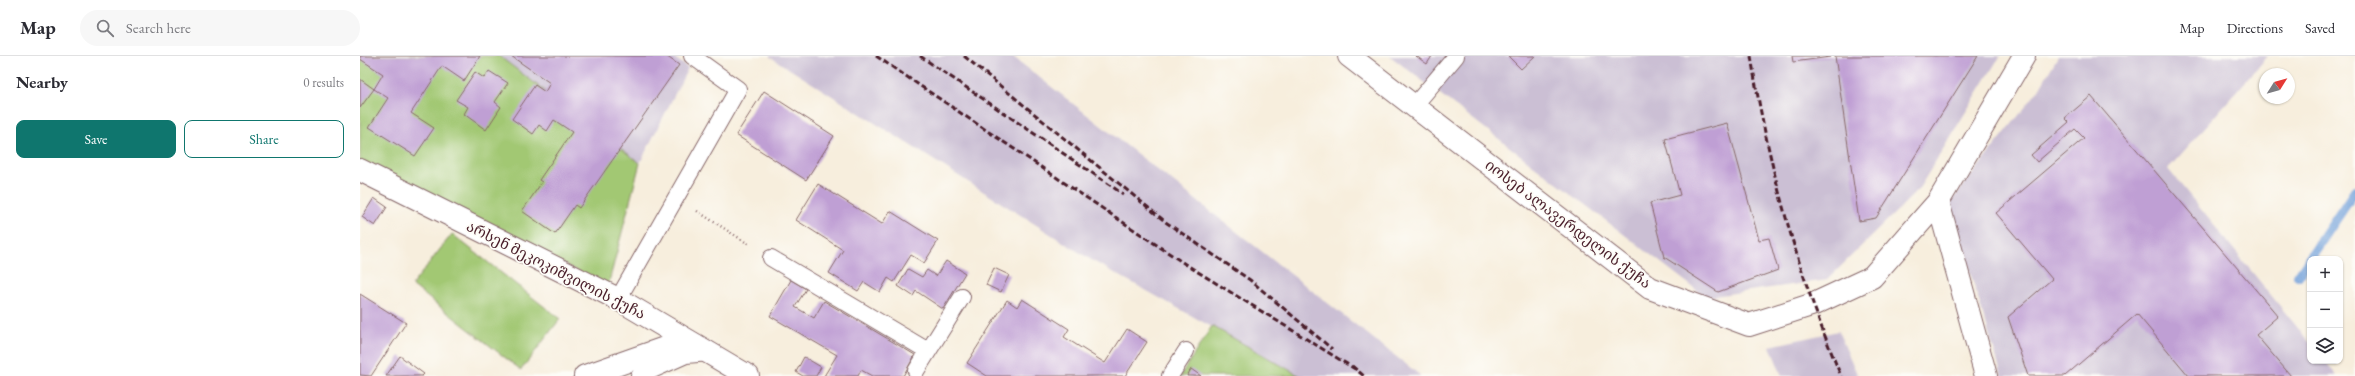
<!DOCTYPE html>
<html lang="en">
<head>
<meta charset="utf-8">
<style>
	:root { --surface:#fff; --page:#f7f7f7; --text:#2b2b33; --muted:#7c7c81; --line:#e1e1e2; --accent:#0f766e }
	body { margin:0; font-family:"EB Garamond","Noto Serif Georgian",serif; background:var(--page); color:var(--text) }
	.controls { position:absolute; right:12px; bottom:12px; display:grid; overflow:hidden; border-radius:8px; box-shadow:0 1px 3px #0004 }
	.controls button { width:36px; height:36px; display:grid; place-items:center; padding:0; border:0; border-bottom:1px solid var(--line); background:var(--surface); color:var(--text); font:20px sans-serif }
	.compass { position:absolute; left:1899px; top:12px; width:36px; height:36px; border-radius:50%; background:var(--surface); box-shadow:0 1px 3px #0004; rotate:53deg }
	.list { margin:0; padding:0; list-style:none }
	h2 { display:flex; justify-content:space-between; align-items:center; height:52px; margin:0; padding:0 16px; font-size:17px }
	h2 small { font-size:13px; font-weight:400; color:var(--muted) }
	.actions { display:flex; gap:8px; padding:12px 16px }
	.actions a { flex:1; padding:9px 0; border:1px solid var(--accent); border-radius:8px; text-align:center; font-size:14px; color:var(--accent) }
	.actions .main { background:var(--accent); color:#fff }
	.icon { flex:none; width:22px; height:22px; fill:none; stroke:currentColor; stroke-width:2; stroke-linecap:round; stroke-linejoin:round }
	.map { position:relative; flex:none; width:1995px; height:320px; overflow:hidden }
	header { display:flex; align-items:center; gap:24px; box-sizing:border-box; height:56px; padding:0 20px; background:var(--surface); border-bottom:1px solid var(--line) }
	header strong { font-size:19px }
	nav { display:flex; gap:22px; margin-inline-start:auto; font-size:14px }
	.search { width:280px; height:36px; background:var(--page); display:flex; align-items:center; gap:10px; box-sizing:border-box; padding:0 14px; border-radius:22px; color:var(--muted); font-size:15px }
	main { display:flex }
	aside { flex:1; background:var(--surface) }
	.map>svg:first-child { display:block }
	.industrial { fill:#cbbfd4 }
	.green { fill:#a2c873; stroke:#76744f }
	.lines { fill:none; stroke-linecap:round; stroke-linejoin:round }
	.stream { stroke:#6f9fd9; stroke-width:10 }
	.building { fill:#bf9fd4 }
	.service-casing { stroke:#876769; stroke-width:18 }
	.minor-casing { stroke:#876769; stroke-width:24 }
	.path { stroke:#876769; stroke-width:2.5; stroke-dasharray:1 3; stroke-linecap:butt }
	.service { stroke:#fff; stroke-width:16 }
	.minor { stroke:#fff; stroke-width:22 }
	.rail { stroke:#4a1f2b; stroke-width:3; stroke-dasharray:6 3; stroke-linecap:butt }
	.labels { text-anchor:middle; stroke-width:3.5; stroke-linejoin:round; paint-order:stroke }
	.street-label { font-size:15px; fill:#4a1f2b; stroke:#fdfcf7 }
</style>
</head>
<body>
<header>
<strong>Map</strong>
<div class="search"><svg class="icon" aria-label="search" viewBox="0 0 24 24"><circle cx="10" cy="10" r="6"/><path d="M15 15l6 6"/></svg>Search here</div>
<nav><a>Map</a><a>Directions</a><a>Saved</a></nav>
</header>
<main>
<aside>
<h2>Nearby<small>0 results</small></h2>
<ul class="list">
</ul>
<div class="actions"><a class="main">Save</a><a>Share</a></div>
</aside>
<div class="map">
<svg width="1995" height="320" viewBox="0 0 1995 320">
	<rect width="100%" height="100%" fill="#fdfcf7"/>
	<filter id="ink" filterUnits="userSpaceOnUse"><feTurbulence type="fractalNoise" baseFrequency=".025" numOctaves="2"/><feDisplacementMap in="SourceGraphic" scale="8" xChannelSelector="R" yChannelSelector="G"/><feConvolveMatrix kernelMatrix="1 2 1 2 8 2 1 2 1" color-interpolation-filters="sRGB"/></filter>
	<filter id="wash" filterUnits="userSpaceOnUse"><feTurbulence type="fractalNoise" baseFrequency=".012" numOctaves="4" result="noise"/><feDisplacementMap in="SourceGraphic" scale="16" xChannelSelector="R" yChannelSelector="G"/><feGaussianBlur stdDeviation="0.9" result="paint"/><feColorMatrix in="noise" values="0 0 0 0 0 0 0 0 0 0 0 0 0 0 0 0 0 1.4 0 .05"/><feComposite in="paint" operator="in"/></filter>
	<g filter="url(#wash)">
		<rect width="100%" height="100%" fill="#f7eedd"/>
		<path class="industrial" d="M139 0H312L328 12 280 107Z
			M409 0H652L1061 320H940L733 205Z
			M1030 0H1640L1558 134 1467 224 1346 241Z
			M1698 0H1908L1808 113 1950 287V305H1965L1977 320H1642L1589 148 1678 35Z
			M1478 275 1498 320H1422L1410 290Z"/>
		<path class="green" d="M0 0H139L280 107 248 230 0 106Z
			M92 178 200 263 161 314 52 229Z
			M852 270 940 320H820Z"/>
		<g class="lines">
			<path class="stream" d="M1938 220 1995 135"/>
		</g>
		<g id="blocks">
			<path class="building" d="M0 0H120L104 25 82 10 51 57 74 72 55 100 9 71 28 42 14 33 23 18 0 3Z
				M151 0H306L319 9 219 152 215 149 195 178 162 155 182 126 179 124 212 76 194 64 187 75 179 69 173 78 152 63 175 29 185 36 190 27Z
				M1056 0H1072L1067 8Z
				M1148 0H1175L1161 13Z
				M1432 0H1471V1L1433 6Z
				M1475 0H1618L1516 162 1499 165Z
				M129 15 148 27 135 46 141 51 126 74 104 58 108 51 96 44 115 16 124 22Z
				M0 23 14 33 0 52Z
				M404 35 474 80 446 124 376 79Z
				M1731 40 1918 260 1896 279 1931 320H1829L1777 258 1705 320H1668L1648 261 1692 223 1636 157 1724 82 1715 73 1677 106 1671 99 1709 66 1705 62Z
				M1367 67 1399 184 1409 182 1418 214 1358 236 1304 201 1290 147 1320 139 1305 83Z
				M458 128 522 168 530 155 578 185 564 207 551 199 534 226 528 222 520 236 504 226 498 235 469 217 483 194 436 164Z
				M14 142 27 151 15 170 2 161Z
				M586 205 605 217 583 253 556 235 553 240 538 230 548 213 562 221 567 214 576 220Z
				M634 212 649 219 641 236 626 229Z
				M431 224 446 233 435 251 454 262 464 245 555 299 543 320H512L501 314 498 320H464L477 299 410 260Z
				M0 238 46 267 11 320 0 319Z
				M662 243 709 273 704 281 745 307 767 273 787 286 765 320H627L607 307 647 244 657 251Z
				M40 300 64 318 62 320H26Z
				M444 301 461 311 456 320H443L436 316Z
				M831 313 841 320H827Z"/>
		</g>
	</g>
	<g filter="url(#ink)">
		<use href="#blocks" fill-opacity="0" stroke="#876769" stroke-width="1"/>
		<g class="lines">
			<defs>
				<path id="service" d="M1054 50 1096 0
					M411 202 568 295
					M258 243 378 33 332 0
					M556 315 602 241
					M279 320 326 299 350 297
					M810 320 826 295"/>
				<path id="minor" d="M989 0 1290 232 1389 269 1454 248 1512 221 1578 146 1664 0
					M0 114 258 243 388 320
					M1578 146 1626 320
					M225 320 327 284"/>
			</defs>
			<use href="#service" class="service-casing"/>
			<use href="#minor" class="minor-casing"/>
			<path class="path" d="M337 155 390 189"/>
			<use href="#service" class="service"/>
			<use href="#minor" class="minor"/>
			<path class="rail" d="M516 0 825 208 995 313
				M560 0 763 138
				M604 0 807 167 890 224 972 293
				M1391 0C1408 109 1438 218 1481 320
				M992 310 1004 320"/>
		</g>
	</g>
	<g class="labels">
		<g class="street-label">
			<text transform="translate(1208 168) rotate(37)" y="5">იოსებ ალავერდელის ქუჩა</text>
			<text transform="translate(196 214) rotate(27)" y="5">არსენ მეკოკიშვილის ქუჩა</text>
		</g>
	</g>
</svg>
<div class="controls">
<button>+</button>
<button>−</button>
<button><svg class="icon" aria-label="layers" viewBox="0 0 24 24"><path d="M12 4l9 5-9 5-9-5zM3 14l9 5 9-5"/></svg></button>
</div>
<svg class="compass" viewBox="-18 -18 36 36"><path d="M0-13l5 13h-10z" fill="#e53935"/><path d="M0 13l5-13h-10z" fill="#7c7c81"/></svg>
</div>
</main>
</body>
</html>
